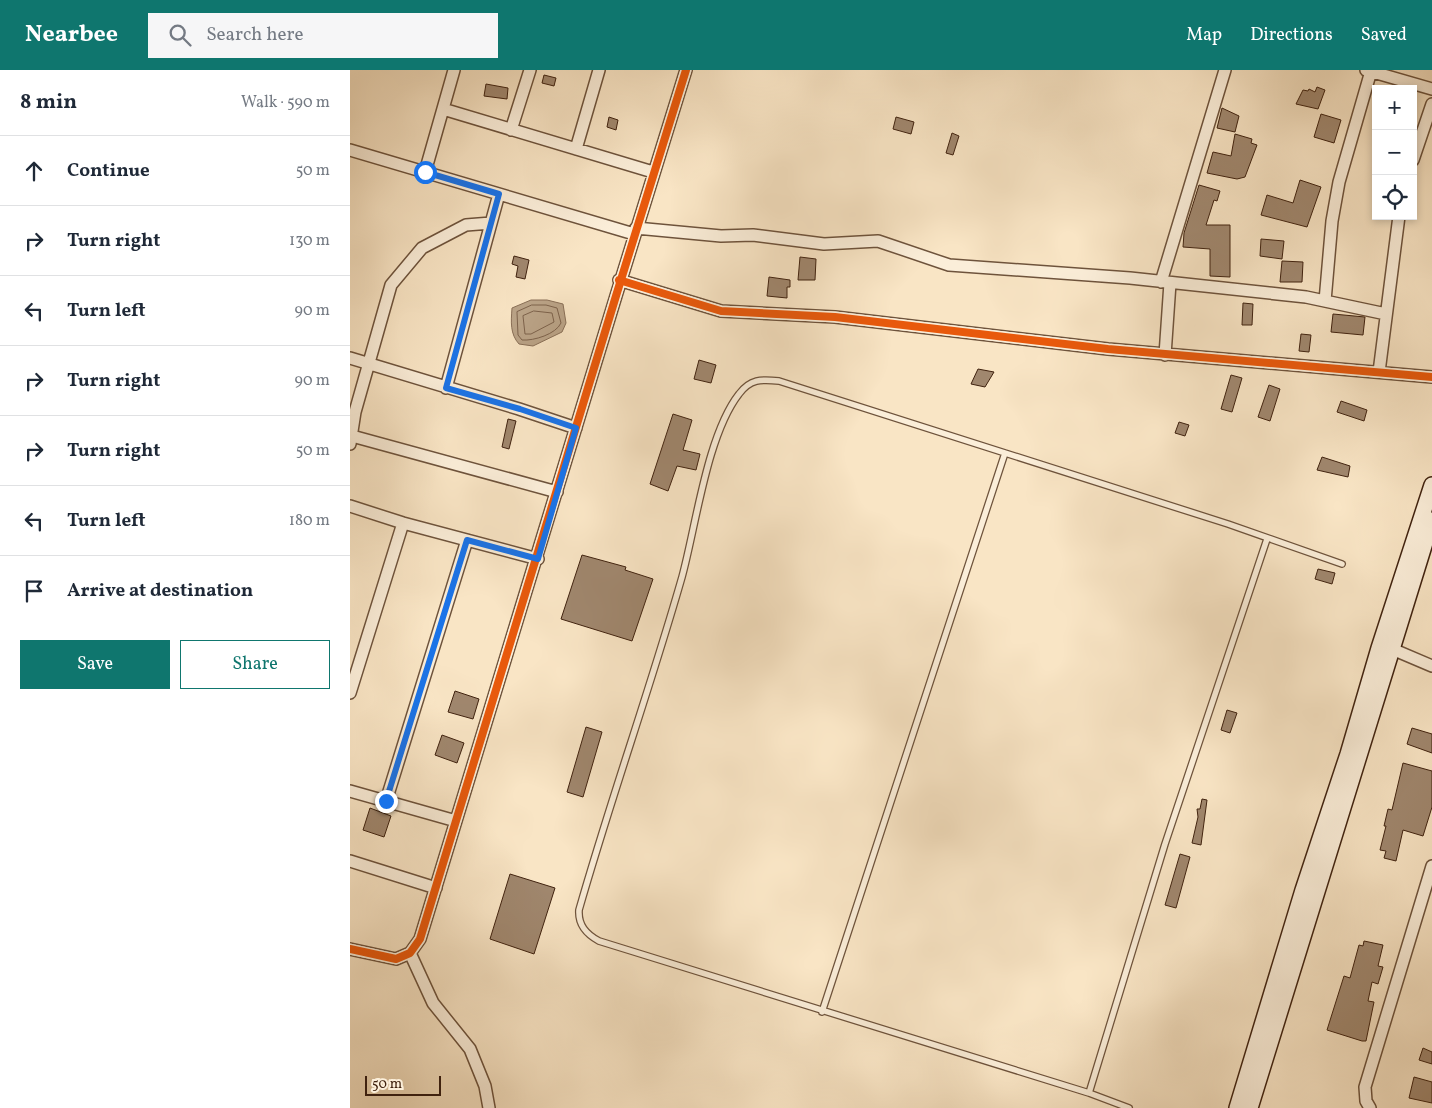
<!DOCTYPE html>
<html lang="en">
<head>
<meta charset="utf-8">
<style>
	:root { --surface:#fff; --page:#f6f6f7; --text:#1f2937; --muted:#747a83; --line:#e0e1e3; --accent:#0f766e }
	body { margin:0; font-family:Vollkorn,serif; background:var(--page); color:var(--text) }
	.controls { position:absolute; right:15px; top:15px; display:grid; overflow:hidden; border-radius:0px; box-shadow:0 2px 8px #0003 }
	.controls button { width:45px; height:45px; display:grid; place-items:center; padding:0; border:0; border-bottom:1px solid var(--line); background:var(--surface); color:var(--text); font:25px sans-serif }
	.scale { position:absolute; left:15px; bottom:12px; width:76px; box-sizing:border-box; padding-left:5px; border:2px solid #40220f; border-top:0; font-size:14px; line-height:18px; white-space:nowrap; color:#40220f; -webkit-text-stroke:4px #fbeed9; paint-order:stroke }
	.stop { position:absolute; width:15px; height:15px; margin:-11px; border:4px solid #1a73e8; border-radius:50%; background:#fff }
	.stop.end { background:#1a73e8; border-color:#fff; box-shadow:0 1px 5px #0008 }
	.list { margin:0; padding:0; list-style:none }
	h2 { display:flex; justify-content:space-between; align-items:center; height:65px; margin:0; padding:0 20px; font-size:21px }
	h2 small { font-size:16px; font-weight:400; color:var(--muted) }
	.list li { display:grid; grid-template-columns:32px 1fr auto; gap:15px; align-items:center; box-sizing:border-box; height:70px; padding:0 20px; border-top:1px solid var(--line) }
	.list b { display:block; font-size:19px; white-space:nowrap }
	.list em { font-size:16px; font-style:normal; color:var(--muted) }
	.actions { display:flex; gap:10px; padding:15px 20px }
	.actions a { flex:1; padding:11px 0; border:1px solid var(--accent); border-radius:0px; text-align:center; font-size:18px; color:var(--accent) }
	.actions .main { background:var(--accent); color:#fff }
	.icon { flex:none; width:28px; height:28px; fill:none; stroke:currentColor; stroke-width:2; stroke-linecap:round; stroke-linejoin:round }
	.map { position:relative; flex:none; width:1082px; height:1038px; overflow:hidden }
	header { display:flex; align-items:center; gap:30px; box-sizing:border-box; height:70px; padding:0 25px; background:var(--accent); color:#fff }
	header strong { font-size:24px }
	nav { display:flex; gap:28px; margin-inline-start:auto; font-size:18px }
	.search { width:350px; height:45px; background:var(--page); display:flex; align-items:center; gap:12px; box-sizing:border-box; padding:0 18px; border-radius:0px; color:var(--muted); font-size:19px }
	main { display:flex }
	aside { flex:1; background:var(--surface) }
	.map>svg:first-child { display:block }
	.water { fill:#baa387; stroke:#896f57 }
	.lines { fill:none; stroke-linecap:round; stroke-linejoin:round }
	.shore { stroke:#7d624b; stroke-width:1 }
	.building { fill:#a0876e; stroke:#40220f }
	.lane-casing { stroke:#6e533c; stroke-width:8 }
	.street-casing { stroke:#6e533c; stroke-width:14 }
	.secondary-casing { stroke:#40220f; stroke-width:18 }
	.lane { stroke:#fbeed9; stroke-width:5.5 }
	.street { stroke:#fbeed9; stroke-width:11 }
	.secondary { stroke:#fbeed9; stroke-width:15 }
	.cycleway-casing { stroke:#fbeed9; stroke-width:11 }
	.cycleway { stroke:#e8590c; stroke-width:8 }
	.route { stroke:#1a73e8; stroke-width:6 }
</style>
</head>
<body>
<header>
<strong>Nearbee</strong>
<div class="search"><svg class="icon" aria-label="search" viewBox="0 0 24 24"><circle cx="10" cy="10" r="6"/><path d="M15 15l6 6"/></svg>Search here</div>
<nav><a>Map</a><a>Directions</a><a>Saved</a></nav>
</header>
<main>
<aside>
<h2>8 min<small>Walk · 590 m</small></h2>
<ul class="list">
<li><svg class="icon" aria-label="ahead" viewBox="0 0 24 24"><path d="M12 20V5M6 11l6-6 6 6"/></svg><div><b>Continue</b></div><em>50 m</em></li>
<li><svg class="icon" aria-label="right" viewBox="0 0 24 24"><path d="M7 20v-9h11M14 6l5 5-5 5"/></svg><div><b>Turn right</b></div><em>130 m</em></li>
<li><svg class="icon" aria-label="left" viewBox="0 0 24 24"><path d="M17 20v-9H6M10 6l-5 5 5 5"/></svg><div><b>Turn left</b></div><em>90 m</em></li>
<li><svg class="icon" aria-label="right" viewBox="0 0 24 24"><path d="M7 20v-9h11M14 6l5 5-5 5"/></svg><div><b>Turn right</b></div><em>90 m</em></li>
<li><svg class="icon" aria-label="right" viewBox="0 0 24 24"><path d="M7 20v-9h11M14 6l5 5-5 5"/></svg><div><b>Turn right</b></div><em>50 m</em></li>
<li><svg class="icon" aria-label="left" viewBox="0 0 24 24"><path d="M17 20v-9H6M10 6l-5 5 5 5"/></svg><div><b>Turn left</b></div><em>180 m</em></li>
<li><svg class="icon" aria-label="arrive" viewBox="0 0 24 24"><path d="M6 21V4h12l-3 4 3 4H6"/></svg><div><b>Arrive at destination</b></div></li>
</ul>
<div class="actions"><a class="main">Save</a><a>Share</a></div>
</aside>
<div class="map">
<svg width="1082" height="1038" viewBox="0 0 1082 1038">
	<rect width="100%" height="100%" fill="#f9e5c5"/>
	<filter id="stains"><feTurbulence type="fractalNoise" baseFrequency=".004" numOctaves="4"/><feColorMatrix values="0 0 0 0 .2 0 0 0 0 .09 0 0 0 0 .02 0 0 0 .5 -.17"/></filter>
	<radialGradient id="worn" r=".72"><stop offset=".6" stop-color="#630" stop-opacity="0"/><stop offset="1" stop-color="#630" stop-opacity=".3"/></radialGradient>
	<path class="water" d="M181 230H197L213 234 216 253 212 262 183 276 169 274C160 264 161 252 162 238Z"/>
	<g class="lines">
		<path class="shore" d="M182 235H196L207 238 211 253C206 264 184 271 172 270L168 265 167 242Z
			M184 241 202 243 204 252 181 264H175L173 246Z"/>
	</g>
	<path class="building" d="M194 5 206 8 204 16 192 13Z
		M136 14 158 18 157 29 134 26Z
		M967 17 975 20 968 39 946 34 953 20 958 21 959 19 965 22Z
		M872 38 889 46 885 62 867 58Z
		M971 44 991 50 984 73 964 67Z
		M259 47 268 50 266 60 257 57Z
		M546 47 564 52 561 64 543 59Z
		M602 63 609 66 603 85 596 83Z
		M885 64 902 69 901 73 907 75 895 107 887 109 857 103 863 82 881 86Z
		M950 110 971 117 957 157 911 145 917 125 943 133Z
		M849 115 870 121 867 131 864 130 856 155H880V207L860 206V179L833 177 834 163Z
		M911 169 934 171 932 189 910 186Z
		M164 186 179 190 175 209 166 207 168 196 162 194Z
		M450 187 466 189 465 210H448Z
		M932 191 953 192 952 212H930Z
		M419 207 440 210V217H437V228L417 226Z
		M893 233 903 234 902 255H892Z
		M983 244 1015 247 1013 265 981 262Z
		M951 264 961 265 959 282 949 281Z
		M349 290 366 295 361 313 344 309Z
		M628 299 644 302 635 317 621 314Z
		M881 305 892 308 882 342 871 339Z
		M919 315 930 319 920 351 908 347Z
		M991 331 1017 340 1014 351 987 342Z
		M323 344 342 350 333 380 350 384 346 400 327 396 318 421 300 414Z
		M158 349 166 351 159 379 152 377Z
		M829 352 839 355 835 366 825 363Z
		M972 387 1000 396 998 407 967 400Z
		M232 485 276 497 275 500 303 509 282 571 211 549Z
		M968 499 985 503 982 514 965 509Z
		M105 621 129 629 123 649 98 642Z
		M877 640 887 643 880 663 871 660Z
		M236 657 252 662 233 727 217 722Z
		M1062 658 1082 664V683L1057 674Z
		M92 665 114 673 107 693 85 685Z
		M1053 693 1082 701V737L1073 766 1053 760 1046 791 1034 788 1036 781 1030 780 1036 756H1034L1038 739 1042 740Z
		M852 729 857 730 851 775 842 773 848 747 847 739H850Z
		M20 738 41 746 34 767 13 760Z
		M830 784 840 787 826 838 815 835Z
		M160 804 205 818 184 884 140 869Z
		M1014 871 1033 875 1028 896 1033 897 1028 914 1022 912 1018 931 1024 932 1016 971H1012L977 960 994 906 1000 908 1009 875 1013 876Z
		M1073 978 1082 982V994L1069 990Z
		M1064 1007 1082 1012V1033L1059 1028Z"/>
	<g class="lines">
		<defs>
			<path id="lane" d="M472 942 655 383
				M739 1023 815 774 917 469
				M779 1038 739 1023 249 871C236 864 228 855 229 840 261 728 300 619 332 507 346 456 357 365 389 324 400 309 411 309 429 311L878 454 992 494"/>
			<path id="street" d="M1016 0 1082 19
				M93 39 303 102
				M161 60 180 0
				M226 79 249 0
				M0 80 284 164
				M1063 90 1082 34
				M75 102 104 0
				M286 158 371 166 403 165 474 174 528 171 599 195 780 208 956 227 1036 244
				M269 210 371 241 485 247 758 279 1082 307
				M811 212 875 0
				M975 231 982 151 989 112 1021 1
				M815 285 820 213
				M0 288 169 339 226 358
				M1029 302 1049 146
				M96 318 149 124
				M2 366 207 422
				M0 374 5 342 41 215 72 178 116 155 141 153
				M0 436 53 453 188 489
				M1042 579 1082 596
				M0 623 53 453
				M0 721 106 751
				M36 731 117 470
				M0 791 86 818
				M0 879 46 889 60 883 70 869C160 580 245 289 336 0
				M60 883 83 933 120 979 135 1016 139 1038
				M1020 1038 1016 1031 1015 1017 1082 796"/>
			<path id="secondary" d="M887 1038 953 820 998 684 1029 578 1082 415
				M900 1038 1082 450"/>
		</defs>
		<use href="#lane" class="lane-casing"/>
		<use href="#street" class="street-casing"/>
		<use href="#secondary" class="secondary-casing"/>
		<use href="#lane" class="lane"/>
		<use href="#street" class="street"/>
		<use href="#secondary" class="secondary"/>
		<defs>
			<path id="cycleway" d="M269 210 371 241 485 247 758 279 1082 307
				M0 879 46 889 60 883 70 869C160 580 245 289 336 0"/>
		</defs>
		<use href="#cycleway" class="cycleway-casing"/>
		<use href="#cycleway" class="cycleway"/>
	</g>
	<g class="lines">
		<path class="route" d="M36 731 117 470 188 489 226 358 170 339 96 318 149 124 75 102"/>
	</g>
	<rect width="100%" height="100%" filter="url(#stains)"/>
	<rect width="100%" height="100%" fill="url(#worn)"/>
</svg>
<div class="controls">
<button>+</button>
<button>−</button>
<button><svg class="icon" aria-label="locate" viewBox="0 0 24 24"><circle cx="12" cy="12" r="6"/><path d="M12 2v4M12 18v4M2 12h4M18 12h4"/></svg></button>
</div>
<div class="scale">50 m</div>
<div class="stop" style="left:75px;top:102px"></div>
<div class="stop end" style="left:36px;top:731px"></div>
</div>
</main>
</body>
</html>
